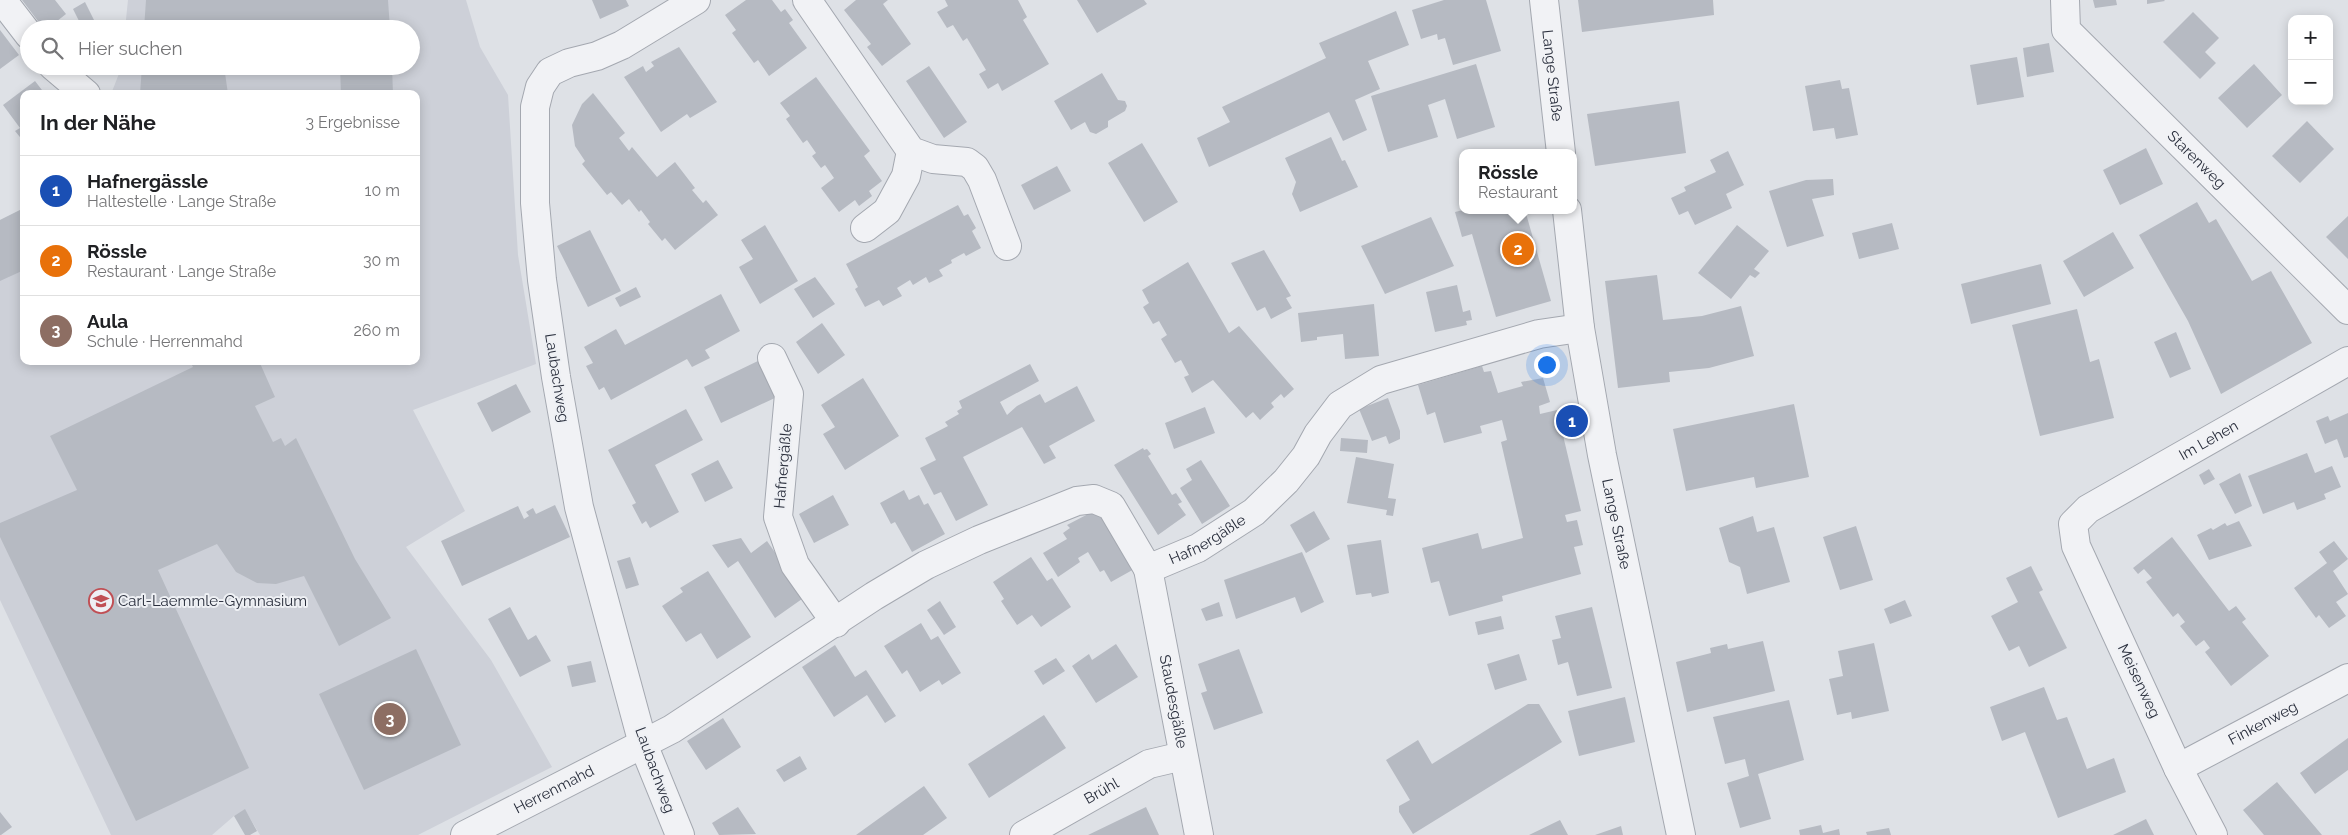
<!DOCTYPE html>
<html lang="de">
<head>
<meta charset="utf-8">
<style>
	:root { --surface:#fff; --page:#f2f2f2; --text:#202124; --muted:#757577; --line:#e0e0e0; --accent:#d93025 }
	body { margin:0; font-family:Raleway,sans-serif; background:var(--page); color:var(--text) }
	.controls { position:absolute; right:15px; top:15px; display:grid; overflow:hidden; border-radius:10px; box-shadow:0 2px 12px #0003 }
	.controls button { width:45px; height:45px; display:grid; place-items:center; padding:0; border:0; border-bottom:1px solid var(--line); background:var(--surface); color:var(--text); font:25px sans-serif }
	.you { position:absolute; left:1546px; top:364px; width:18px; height:18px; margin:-12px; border:4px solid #fff; border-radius:50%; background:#1a73e8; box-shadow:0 0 0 8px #1a73e833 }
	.badge { display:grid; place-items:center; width:32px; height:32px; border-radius:50%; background:var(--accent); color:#fff; font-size:16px; font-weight:700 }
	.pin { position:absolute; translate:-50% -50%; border:2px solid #fff; box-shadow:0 1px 5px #0006 }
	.popup { position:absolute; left:1459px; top:149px; width:118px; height:65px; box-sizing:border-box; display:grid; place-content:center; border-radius:10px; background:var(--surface); filter:drop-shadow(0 1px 4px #0005); font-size:16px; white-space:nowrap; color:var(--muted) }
	.popup b { font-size:19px; color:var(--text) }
	.popup::after { content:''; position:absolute; left:50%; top:100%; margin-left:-10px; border:10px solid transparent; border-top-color:var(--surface) }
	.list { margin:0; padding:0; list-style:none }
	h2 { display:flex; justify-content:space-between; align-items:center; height:65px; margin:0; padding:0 20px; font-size:21px }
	h2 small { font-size:16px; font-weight:400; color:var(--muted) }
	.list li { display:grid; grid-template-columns:32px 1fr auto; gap:15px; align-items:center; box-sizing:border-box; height:70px; padding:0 20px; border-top:1px solid var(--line) }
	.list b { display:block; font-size:19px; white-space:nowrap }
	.list p { margin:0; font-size:16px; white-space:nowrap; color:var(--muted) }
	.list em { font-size:16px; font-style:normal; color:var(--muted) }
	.icon { flex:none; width:28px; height:28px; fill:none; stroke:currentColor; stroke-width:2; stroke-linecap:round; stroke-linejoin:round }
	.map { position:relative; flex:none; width:2348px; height:835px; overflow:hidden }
	.search { position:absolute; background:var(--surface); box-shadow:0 2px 12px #0003; left:20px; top:20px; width:400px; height:55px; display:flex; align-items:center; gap:12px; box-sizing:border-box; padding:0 18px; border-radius:28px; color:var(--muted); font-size:19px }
	.panel { position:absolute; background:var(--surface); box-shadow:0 2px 12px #0003; left:20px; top:90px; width:400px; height:275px; border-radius:10px }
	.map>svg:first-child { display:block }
	.built { fill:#cdd0d8 }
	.building { fill:#b6bac2 }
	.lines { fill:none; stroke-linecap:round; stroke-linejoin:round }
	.minor-casing { stroke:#a4a8b0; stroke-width:30 }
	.minor { stroke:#f1f2f5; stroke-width:28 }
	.labels { text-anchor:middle; stroke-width:4; stroke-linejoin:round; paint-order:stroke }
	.street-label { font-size:15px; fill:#292e3c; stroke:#eef0f4 }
	.poi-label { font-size:15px; fill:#292e3c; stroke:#eef0f4; text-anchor:start }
</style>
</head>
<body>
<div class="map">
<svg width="2348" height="835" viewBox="0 0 2348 835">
	<rect width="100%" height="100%" fill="#dee1e6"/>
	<path class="built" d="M128 0H466L480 47 508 95 518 255 536 364 413 410 465 511 406 547 491 660 552 767 418 835H260L245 810 234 816 212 835H111L0 600V220L24 208V361H416V94H111L122 66H411V29H125Z"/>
	<path class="building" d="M22 0H55L66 14 47 29H44Z
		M146 0H388L390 29H144Z
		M592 0H626L629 6 600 19Z
		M746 0H772L781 12 785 9 793 20 789 23 807 48 769 76 758 60 754 63 732 33 736 30 725 15Z
		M856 0H888L883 4 911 44 882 66 867 47 871 44 844 10Z
		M945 0H1018L1027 17 1023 20 1049 64 1002 91 998 83 988 89 979 74 986 70 967 38 963 41 953 25 947 28 937 12 948 6Z
		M1077 0H1144L1147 4 1097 33Z
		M1444 0H1486L1501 51 1453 65 1445 38 1438 40 1437 34 1421 39 1412 10Z
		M1578 0H1713L1714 15 1582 32Z
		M2093 0H2116L2117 5 2095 8Z
		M2147 0H2164L2165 1 2147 4Z
		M85 2 97 26 92 29H83L73 9Z
		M1396 11 1409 45 1368 61 1380 89 1355 100 1367 130 1343 141 1329 112 1209 167 1197 138 1230 122 1222 107 1326 58 1319 43Z
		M2193 12 2219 38 2205 52 2216 63 2200 79 2163 42Z
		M0 30 19 55 0 69Z
		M2049 43 2054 72 2027 77 2023 48Z
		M679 47 717 102 690 118 687 114 661 132 624 77 643 66 646 72 654 66 651 62Z
		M2017 57 2024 97 1977 105 1970 65Z
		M1476 64 1495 127 1457 139 1445 99 1428 105 1438 137 1388 152 1371 96Z
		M2254 64 2282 95 2247 128 2218 98Z
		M142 66H224L228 94H140Z
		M340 66H392L393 94H341Z
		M929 66 967 122 944 138 906 81Z
		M1102 73 1118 100 1125 101 1127 106 1125 111 1108 121V127L1096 134 1090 132 1085 122 1071 130 1054 101Z
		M816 77 870 151 864 156 882 181 869 191 872 196 859 206 855 200 839 212 821 188 834 178 825 165 821 168 812 156 816 153 807 140 803 143 786 119 790 116 780 103Z
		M1840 80 1842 89 1849 88 1858 135 1836 139 1834 128 1813 131 1805 86Z
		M35 81 45 94H24V142L15 131 20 128 3 105Z
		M593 93 625 133 619 138 629 151 632 147 657 177 675 162 695 188 692 190 703 203 706 200 718 215 675 250 665 238 662 241 648 224 650 222 641 210 639 212 629 199 622 205 611 192 607 195 582 164 585 161 575 146 572 125 582 104Z
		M1679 101 1686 153 1595 166 1587 114Z
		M2307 121 2334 149 2300 183 2272 156Z
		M1331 137 1342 161 1345 160 1358 187 1300 212 1292 194 1296 182 1285 158Z
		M1142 143 1178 202 1144 222 1108 163Z
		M2146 148 2163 184 2120 205 2103 170Z
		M1728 151 1744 185 1726 194 1732 208 1695 225 1688 211 1679 215 1671 198 1686 191 1684 187 1716 172 1710 160Z
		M1057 166 1071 191 1034 210 1021 185Z
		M1833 179 1834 195 1812 199 1824 236 1787 247 1769 191 1806 180Z
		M2197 202 2209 223 2216 219 2252 281 2271 271 2312 343 2221 394 2188 321 2139 235Z
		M958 205 964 216 968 214 976 228 972 231 981 248 966 256 964 253 951 260 952 263 939 270 943 276 929 283 926 277 913 285 910 280 897 288 902 296 883 306 879 300 865 307 855 289 858 287 846 264Z
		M24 208V270L0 281V220Z
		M1463 210H1525L1551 301 1496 317 1472 234 1462 237 1455 212Z
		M2348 216V259L2326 237Z
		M1431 217 1454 266 1385 294 1361 246Z
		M1892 223 1899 249 1859 259 1852 233Z
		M765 225 798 281 760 304 739 267 753 259 741 240Z
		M1737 225 1769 251 1754 269 1760 273 1755 278 1750 275 1731 299 1698 273Z
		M590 230 621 291 588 307 557 246Z
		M2113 232 2134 268 2084 297 2063 261Z
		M1264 250 1291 296 1286 298 1292 308 1271 319 1265 307 1257 311 1231 263Z
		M1188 262 1229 333 1239 326 1294 389 1284 398 1281 394 1271 403 1274 407 1260 420 1253 412 1246 418 1213 380 1192 393 1184 377 1189 375 1181 360 1175 363 1161 339 1167 335 1159 321 1153 324 1143 307 1149 303 1142 290Z
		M2041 264 2051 304 1971 324 1961 284Z
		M1657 275 1663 320 1702 316 1741 306 1754 356 1709 368 1669 372 1670 382 1618 388 1605 281Z
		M815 277 835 304 813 318 794 289Z
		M1457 285 1463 312 1470 310 1472 320 1466 321 1467 325 1435 332 1426 292Z
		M636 287 641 297 620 307 615 298Z
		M721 294 740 331 705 350 710 358 692 367 687 359 611 400 604 387 599 390 586 366 593 363 584 347 616 329 625 345Z
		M1374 304 1379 356 1345 359 1343 334 1317 337V340L1301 342 1298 313Z
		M2077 309 2090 362 2099 359 2114 418 2040 436 2012 325Z
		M822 323 845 355 818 374 796 342Z
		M2176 332 2191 369 2170 378 2154 342Z
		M760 360 777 397 721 423 704 387Z
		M190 361H259L275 397 255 406 273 442 281 438 285 446 296 438 355 559 391 618 339 646 304 576 276 584 257 583 236 572 217 544 158 570 249 768 136 821 0 537V523L77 490 50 436 193 367Z
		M1030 364 1039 381 1000 402 1007 415 1017 406 1040 394 1045 403 1077 386 1095 421 1049 446 1056 458 1044 464 1022 427 963 457 988 505 956 521 941 492 934 495 920 468 936 460 925 438 948 426 945 422 959 414 957 411 962 408 959 401Z
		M1482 366 1484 372 1491 371 1498 393 1523 386 1521 382 1543 378 1550 402 1539 406 1540 414 1557 410 1581 511 1565 515 1567 522 1577 520 1583 545 1574 547 1581 574 1502 596 1503 601 1449 616 1439 581 1431 583 1422 548 1478 533 1482 549 1523 538 1501 442 1507 440 1502 420 1480 426 1482 433 1444 443 1435 412 1427 415 1418 385Z
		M863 378 899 436 845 470 823 434 835 427 821 405Z
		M516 384 531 412 492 432 477 403Z
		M1388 398 1400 431V439L1389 444 1386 436 1372 441 1359 409Z
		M1794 404 1809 477 1756 488 1754 477 1686 491 1673 429Z
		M1205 407 1215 433 1174 449 1165 423Z
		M686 409 703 440 655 465 679 512 650 528 646 521 642 524 632 505 636 503 608 450Z
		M2348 413V457L2344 458 2337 439 2325 444 2316 421 2328 416 2330 421Z
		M1341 438 1368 440 1367 453 1340 451Z
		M1143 448 1144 450 1147 449 1151 454 1148 456 1172 495 1176 493 1182 502 1178 504 1186 515 1158 535 1114 465Z
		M2307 453 2315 473 2332 466 2341 487 2324 494 2326 499 2297 510 2294 502 2263 514 2248 476Z
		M1356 457 1394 464 1388 498 1396 499 1393 516 1386 515 1387 510 1347 503Z
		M718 460 733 488 705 502 691 474Z
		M1201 460 1230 506 1202 524 1180 488 1192 480 1186 469Z
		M2209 469 2215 479 2204 485 2199 475Z
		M2240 473 2252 506 2235 514 2219 484Z
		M904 490 909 500 919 495 924 505 928 503 945 534 912 552 895 522 891 524 880 503Z
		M833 495 849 525 814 543 799 514Z
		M555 505 570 537 462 586 441 541 518 506 524 519 529 516 526 512 533 508 536 514Z
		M1314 511 1330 539 1306 553 1290 525Z
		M1092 512 1109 523 1136 568 1111 582 1104 570 1100 572 1088 552 1078 558 1080 562 1058 577 1043 553 1067 539 1063 533 1070 528 1067 525Z
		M1753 516 1757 532 1774 527 1790 582 1747 594 1740 567 1729 562 1719 528Z
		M2239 521 2252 546 2209 560 2197 535 2211 528 2213 530 2225 523 2227 526Z
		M1856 526 1873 580 1840 590 1823 537Z
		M2172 537 2229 611 2236 606 2246 619 2242 622 2269 656 2231 686 2205 652 2210 648 2204 640 2196 646 2180 626 2185 622 2178 613 2173 617 2146 582 2152 578 2144 569 2138 574 2133 568Z
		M741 538 751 553 767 541 790 574 786 577 802 599 775 618 738 561 728 568 712 545Z
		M1381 540 1389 593 1372 597 1371 593 1356 595 1347 545Z
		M2334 541 2348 559 2333 571 2348 594 2336 602 2346 616 2329 628 2319 615 2316 618 2294 588 2327 563 2319 552Z
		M1302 552 1324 602 1301 613 1295 597 1236 619 1224 580Z
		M630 557 639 585 626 589 617 561Z
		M1031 557 1047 581 1052 578 1071 607 1041 627 1032 615 1017 625 1001 601 1004 599 993 582Z
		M2031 566 2043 590 2039 592 2067 648 2029 667 2019 646 2009 651 1991 616 2018 602 2006 578Z
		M708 571 751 637 717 659 701 633 686 642 662 606 683 592 680 588Z
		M1905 600 1912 616 1890 624 1884 609Z
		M940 601 956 627 944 635 927 610Z
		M1219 602 1223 616 1206 621 1201 609Z
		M510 607 528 640 536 635 551 661 520 677 488 619Z
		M1592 607 1612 688 1577 696 1568 662 1558 665 1552 640 1561 638 1555 616Z
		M1501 616 1504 629 1478 635 1475 622Z
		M921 623 931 640 938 636 961 673 942 685 939 680 920 692 907 670 902 674 884 646Z
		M1763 641 1775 691 1687 712 1676 662 1711 653 1710 648 1727 644 1728 649Z
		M1874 643 1889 711 1852 719 1851 712 1837 715 1829 679 1843 676 1838 651Z
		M1116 644 1138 677 1096 703 1072 666 1089 654 1092 660Z
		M835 645 855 677 866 670 896 716 885 723 867 695 834 717 802 667Z
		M416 649 461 745 364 790 319 694Z
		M1239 649 1263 713 1214 730 1201 693 1207 691 1198 664Z
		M1519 654 1527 680 1495 690 1487 664Z
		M1056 658 1065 671 1043 685 1034 671Z
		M591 661 596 682 572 687 567 666Z
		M2044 687 2057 720 2067 717 2087 769 2114 758 2126 792 2058 818 2025 732 2002 741 1990 707Z
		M1625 697 1635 742 1579 756 1568 711Z
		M1789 700 1804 760 1758 774 1771 819 1740 828 1727 783 1749 776 1745 759 1725 764 1713 717Z
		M1528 704H1539L1562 742 1413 834 1399 812V806L1410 800 1386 760 1418 740 1432 764Z
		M1044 715 1066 748 989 798 968 764Z
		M723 718 741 747 706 770 687 741Z
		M2348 738V770L2315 794 2300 773Z
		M800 756 807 769 784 782 776 770Z
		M2277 782 2322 835H2264L2243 810Z
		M924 786 947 818 923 835H856Z
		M738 807 756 834 719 835 712 823Z
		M1146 807 1159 835H1088Z
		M245 809 257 831 250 835H245L234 816Z
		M0 812 12 827 1 835H0Z
		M2146 819 2154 835H2113Z
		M1560 820 1568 835H1529Z
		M1821 825 1823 833 1839 829 1840 835H1800L1799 830Z
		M1621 826 1623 835H1595Z
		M1889 828 1891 835H1867L1866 832Z"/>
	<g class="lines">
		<defs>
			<g id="minor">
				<path d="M2 0 29 35"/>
				<path d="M807 0 911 151 933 159 967 162 975 168 982 180 1007 246"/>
				<path id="s1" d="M1544 0 1561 153"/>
				<path id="s2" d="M2065 0 2066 30 2348 310"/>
				<path d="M53 66 86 94"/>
				<path id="s3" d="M1567 210 1580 328 1602 455 1681 835"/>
				<path d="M865 228 887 211 906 176 911 151"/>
				<path d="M772 358 789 394 778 517 795 565 836 623"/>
				<path id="s4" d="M1148 569 1199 835"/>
				<path id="s5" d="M2178 768 2348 678"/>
				<path id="s6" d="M465 835 672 729 874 596 926 565 979 540 1077 501 1094 499 1111 506 1148 569 1198 548 1254 512 1286 481 1306 456 1318 434 1340 405 1381 380 1539 334 1580 328"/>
				<path d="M680 835 643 744 579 507 556 377 542 280 535 203V107L540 87 550 72 569 63 597 56 622 45 696 0"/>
				<path id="s7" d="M1024 835 1149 764 1183 756"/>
				<path id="s8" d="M2213 835 2178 768 2076 546 2073 524 2088 509 2348 361"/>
			</g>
		</defs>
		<use href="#minor" class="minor-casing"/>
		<use href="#minor" class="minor"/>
	</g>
	<defs>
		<symbol id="school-ring" viewBox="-11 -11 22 22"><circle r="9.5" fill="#eef0f4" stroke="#c04f54" stroke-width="1.5"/><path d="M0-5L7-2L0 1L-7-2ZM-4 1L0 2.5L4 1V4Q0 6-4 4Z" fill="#c04f54"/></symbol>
	</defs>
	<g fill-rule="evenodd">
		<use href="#school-ring" x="87" y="587" width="28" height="28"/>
	</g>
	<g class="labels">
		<g class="street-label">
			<text dy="5" stroke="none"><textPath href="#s1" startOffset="76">Lange Straße</textPath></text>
			<text dy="5" stroke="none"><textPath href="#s2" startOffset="214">Starenweg</textPath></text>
			<text transform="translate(557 378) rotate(81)" y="5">Laubachweg</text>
			<text dy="5" stroke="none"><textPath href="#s8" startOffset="502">Im Lehen</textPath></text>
			<text transform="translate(783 466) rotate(-85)" y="5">Hafnergäßle</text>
			<text dy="5" stroke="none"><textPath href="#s3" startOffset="318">Lange Straße</textPath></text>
			<text dy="5" stroke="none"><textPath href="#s6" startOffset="874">Hafnergäßle</textPath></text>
			<text transform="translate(2139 681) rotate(65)" y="5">Meisenweg</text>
			<text dy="5" stroke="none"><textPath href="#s4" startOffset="135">Staudesgäßle</textPath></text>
			<text dy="5" stroke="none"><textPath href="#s5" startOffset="96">Finkenweg</textPath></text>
			<text transform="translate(655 770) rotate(70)" y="5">Laubachweg</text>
			<text dy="5" stroke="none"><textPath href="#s6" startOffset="100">Herrenmahd</textPath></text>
			<text dy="5" stroke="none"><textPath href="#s7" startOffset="89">Brühl</textPath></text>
		</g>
		<g class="poi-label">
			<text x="118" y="606">Carl-Laemmle-Gymnasium</text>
		</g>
	</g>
</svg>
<div class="controls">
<button>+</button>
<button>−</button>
</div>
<div class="you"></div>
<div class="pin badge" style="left:1572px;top:421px;background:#1a4fb4">1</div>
<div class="pin badge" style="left:1518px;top:249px;background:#e8710a">2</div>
<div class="popup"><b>Rössle</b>Restaurant</div>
<div class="pin badge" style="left:390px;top:719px;background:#8d6e63">3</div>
<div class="search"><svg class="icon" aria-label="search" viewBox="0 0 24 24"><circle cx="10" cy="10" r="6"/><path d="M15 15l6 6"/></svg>Hier suchen</div>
<section class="panel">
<h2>In der Nähe<small>3 Ergebnisse</small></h2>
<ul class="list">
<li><span class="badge" style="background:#1a4fb4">1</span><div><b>Hafnergässle</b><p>Haltestelle · Lange Straße</p></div><em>10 m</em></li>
<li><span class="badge" style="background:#e8710a">2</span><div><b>Rössle</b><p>Restaurant · Lange Straße</p></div><em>30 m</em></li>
<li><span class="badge" style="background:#8d6e63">3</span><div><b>Aula</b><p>Schule · Herrenmahd</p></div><em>260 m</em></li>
</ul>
</section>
</div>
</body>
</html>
